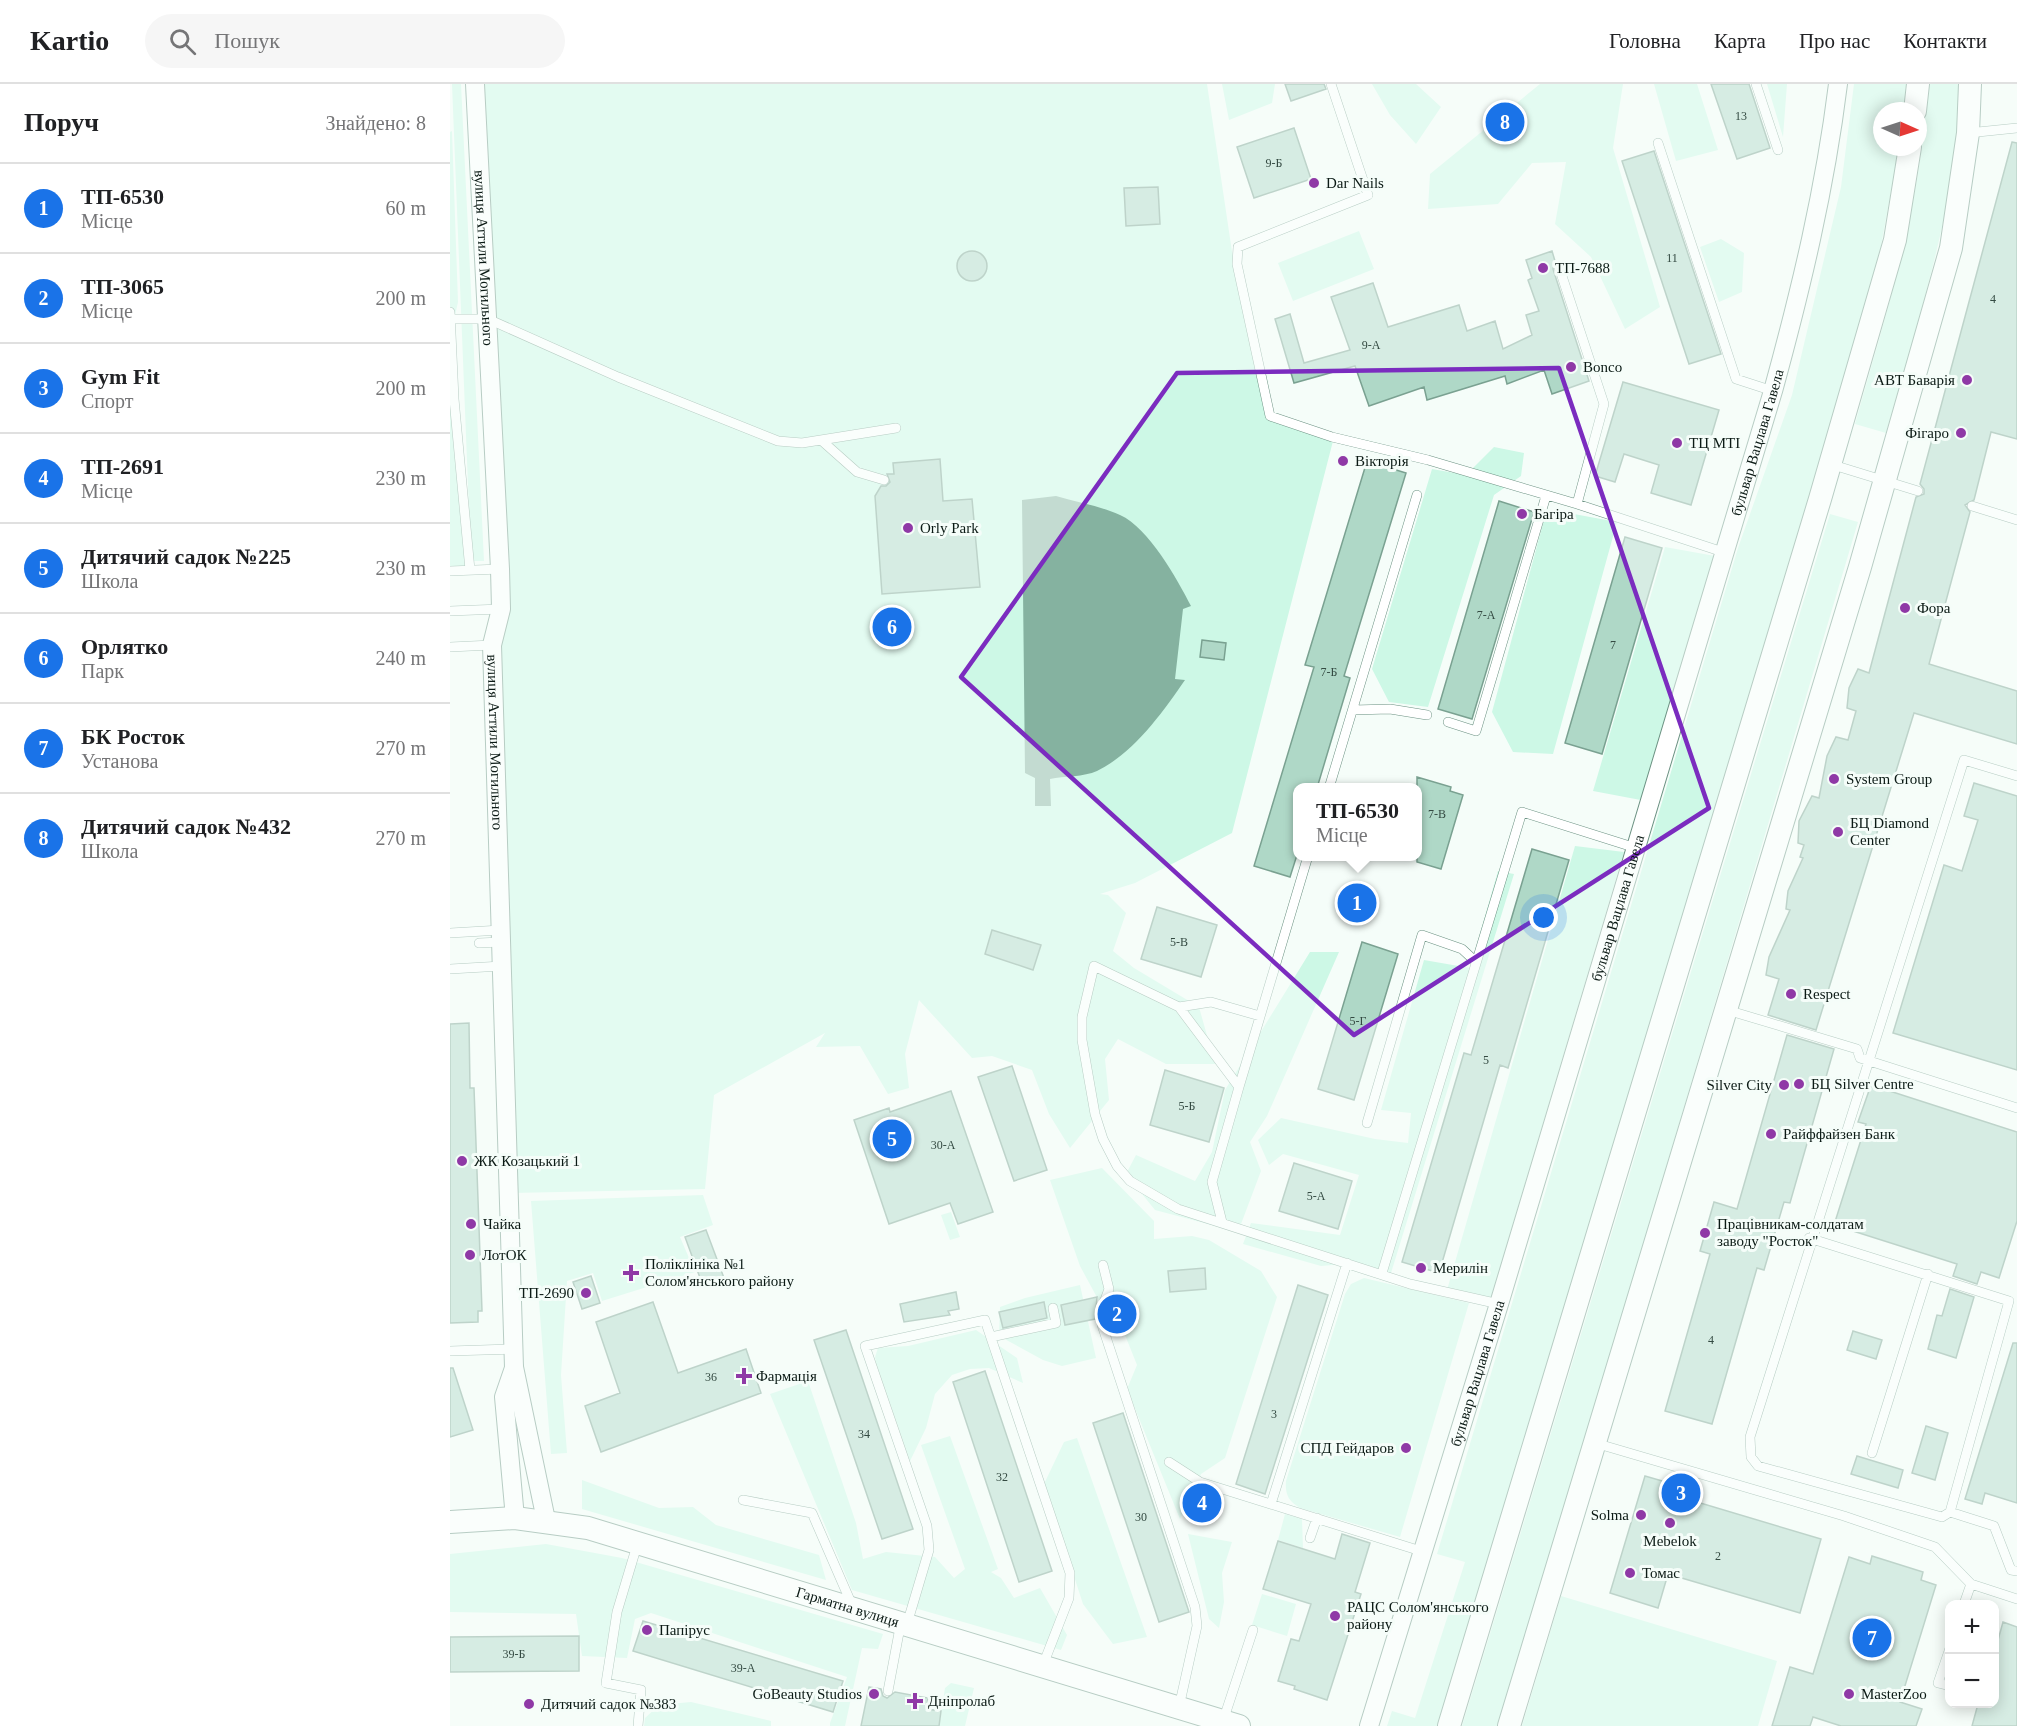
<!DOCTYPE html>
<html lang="uk">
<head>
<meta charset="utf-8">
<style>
	:root { --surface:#fff; --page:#f6f6f6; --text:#202124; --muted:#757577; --line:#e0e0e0; --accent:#1a73e8 }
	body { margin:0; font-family:"Times New Roman",serif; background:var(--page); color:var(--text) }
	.controls { position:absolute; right:18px; bottom:18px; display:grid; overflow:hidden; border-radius:12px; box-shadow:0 3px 15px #0003 }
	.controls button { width:54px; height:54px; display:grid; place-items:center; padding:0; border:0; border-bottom:2px solid var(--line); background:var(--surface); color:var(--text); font:30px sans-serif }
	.compass { position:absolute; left:1423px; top:18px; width:54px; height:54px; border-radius:50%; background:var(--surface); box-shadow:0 3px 15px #0003; rotate:93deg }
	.you { position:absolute; left:1094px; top:834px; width:21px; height:21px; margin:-15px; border:4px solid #fff; border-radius:50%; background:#1a73e8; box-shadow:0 0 0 9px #1a73e833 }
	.badge { display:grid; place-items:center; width:39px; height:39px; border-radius:50%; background:var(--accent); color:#fff; font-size:20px; font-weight:700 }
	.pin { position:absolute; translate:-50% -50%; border:3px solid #fff; box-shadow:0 2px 6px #0006 }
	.popup { position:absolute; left:843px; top:699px; width:129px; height:78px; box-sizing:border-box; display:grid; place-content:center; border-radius:12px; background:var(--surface); filter:drop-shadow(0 2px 4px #0005); font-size:20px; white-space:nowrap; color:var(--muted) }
	.popup b { font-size:22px; color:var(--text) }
	.popup::after { content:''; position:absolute; left:50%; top:100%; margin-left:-12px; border:12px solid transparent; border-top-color:var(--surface) }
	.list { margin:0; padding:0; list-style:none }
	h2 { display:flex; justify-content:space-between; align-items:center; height:78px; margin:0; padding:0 24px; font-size:26px }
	h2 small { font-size:20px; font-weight:400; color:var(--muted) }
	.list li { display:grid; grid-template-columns:39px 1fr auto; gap:18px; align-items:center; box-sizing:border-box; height:90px; padding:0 24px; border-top:2px solid var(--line) }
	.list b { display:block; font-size:22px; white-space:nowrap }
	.list p { margin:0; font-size:20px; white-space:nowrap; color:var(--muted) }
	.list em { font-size:20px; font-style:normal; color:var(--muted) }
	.icon { flex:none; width:33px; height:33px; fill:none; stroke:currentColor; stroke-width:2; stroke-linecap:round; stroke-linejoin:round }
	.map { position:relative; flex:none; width:1567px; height:1642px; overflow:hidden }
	header { display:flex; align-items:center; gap:36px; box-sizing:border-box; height:84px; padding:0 30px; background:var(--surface); border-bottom:2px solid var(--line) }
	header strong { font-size:28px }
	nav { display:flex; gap:33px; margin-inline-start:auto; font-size:21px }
	.search { width:420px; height:54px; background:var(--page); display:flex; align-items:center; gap:15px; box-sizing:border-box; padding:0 21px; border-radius:33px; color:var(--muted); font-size:22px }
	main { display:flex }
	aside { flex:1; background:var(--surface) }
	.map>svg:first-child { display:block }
	.green { fill:#cdf8e6 }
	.water { fill:#85b2a0 }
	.building { fill:#afd8c7; stroke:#7aa191; stroke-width:1.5 }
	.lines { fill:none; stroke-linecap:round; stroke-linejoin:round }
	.service-casing { stroke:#6c9283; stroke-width:10 }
	.minor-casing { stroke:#6c9283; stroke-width:20 }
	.tertiary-casing { stroke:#6c9283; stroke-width:24 }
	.service { stroke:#fff; stroke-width:9 }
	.minor { stroke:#fff; stroke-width:18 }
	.tertiary { stroke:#fff; stroke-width:22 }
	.marked { fill:none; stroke:#7b2cbf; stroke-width:4.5; stroke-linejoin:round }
	.poi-dot { fill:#8f39a6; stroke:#f5fdf9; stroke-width:2 }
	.labels { text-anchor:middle; stroke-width:6; stroke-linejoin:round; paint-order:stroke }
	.number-label { font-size:12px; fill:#344a42 }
	.poi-label { font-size:15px; fill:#0b1a15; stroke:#f5fdf9; text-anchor:start }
	.street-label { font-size:15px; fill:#0b1a15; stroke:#f5fdf9 }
</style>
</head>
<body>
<header>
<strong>Kartio</strong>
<div class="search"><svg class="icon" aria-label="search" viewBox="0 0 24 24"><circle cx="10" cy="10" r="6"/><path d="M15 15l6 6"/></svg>Пошук</div>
<nav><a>Головна</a><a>Карта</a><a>Про нас</a><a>Контакти</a></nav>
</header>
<main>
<aside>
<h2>Поруч<small>Знайдено: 8</small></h2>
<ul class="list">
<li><span class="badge">1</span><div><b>ТП-6530</b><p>Місце</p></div><em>60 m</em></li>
<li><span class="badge">2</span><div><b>ТП-3065</b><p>Місце</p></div><em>200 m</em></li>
<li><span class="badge">3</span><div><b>Gym Fit</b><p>Спорт</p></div><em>200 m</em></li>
<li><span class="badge">4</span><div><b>ТП-2691</b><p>Місце</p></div><em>230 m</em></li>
<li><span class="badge">5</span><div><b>Дитячий садок №225</b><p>Школа</p></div><em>230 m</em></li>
<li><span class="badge">6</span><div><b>Орлятко</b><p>Парк</p></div><em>240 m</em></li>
<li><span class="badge">7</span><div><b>БК Росток</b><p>Установа</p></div><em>270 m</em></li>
<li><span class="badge">8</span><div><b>Дитячий садок №432</b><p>Школа</p></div><em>270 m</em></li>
</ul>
</aside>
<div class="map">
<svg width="1567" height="1642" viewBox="0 0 1567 1642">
	<rect width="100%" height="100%" fill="#f5fdf9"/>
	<path class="green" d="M2 0H11L34 477H21Z
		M29 0H757L784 181 817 334 883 357 782 749 685 799 650 810 658 811 676 829 663 867 684 884 749 923 765 980H716L668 955 655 975 659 1016 620 1064 599 1030 582 986 542 972 522 974 469 916 455 970 459 1004 438 1010 410 962 366 963 375 949 264 1011 255 1105 61 1109Z
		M772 0H825L822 19 779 36Z
		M922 0H966L991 23 966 60 940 31Z
		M1090 0H1173L1163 64 1210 223 1175 245 1141 173 1105 140 1116 78 1082 79 1048 120 978 125 980 90Z
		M1204 0H1247L1268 66 1226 77Z
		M1317 0H1337L1333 53Z
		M1404 0H1456L1455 27H1432V63H1449L1431 162 1323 561 991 1642H937L942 1627 965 1634 1015 1478 987 1470 1288 464 1342 311 1391 103Z
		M1477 0H1513C1506 120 1469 234 1436 349L1405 340C1436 229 1473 117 1477 0Z
		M2 47 8 218 0 254V48Z
		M909 147 924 185 843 217 828 179Z
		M1271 155 1294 169 1292 208 1269 218 1250 163Z
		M0 300 8 305 16 481 11 487 0 484Z
		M1044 363 1074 369 1071 392 1044 411 978 623 939 618 922 585 982 385 1016 391Z
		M1097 425 1167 438 1103 670 1063 668 1042 628Z
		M1380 430 1408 438 1050 1642H1012Z
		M1215 463 1265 472 1196 717 1143 707Z
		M1125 762 1174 768 1040 1217 997 1206Z
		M1048 787 1064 790 941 1189 894 1180 871 1182 793 1160 801 1139 890 1151 909 1091 833 1070 819 1081 808 1056 831 1034 925 1055 958 1059 961 1029 931 1026 974 876 1020 884Z
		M860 868H889L817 1032 800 1058 811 1087 788 1148 705 1126 676 1090 686 1071 745 1097 762 1068 775 1006Z
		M652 1084 704 1137V1155L742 1152 759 1156 811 1187 827 1213 775 1374 751 1390 730 1435 677 1305 687 1281 669 1236 656 1230 630 1182 600 1096Z
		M253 1111 263 1141 230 1153 245 1188 152 1217 143 1189 117 1197 111 1291 117 1369 101 1370 81 1117Z
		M501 1128 510 1153 500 1156 491 1131Z
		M914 1194 1019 1219 950 1453 850 1424C838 1417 835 1410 836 1397L895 1210 901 1200Z
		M630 1201 646 1274 612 1282 593 1276 549 1252 550 1223 575 1214Z
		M526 1246 567 1274 573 1299 539 1284 520 1285 502 1291 485 1310 476 1344 460 1377 426 1279 425 1273 428 1264 458 1262Z
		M358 1297 406 1439 413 1475 436 1468 485 1473 504 1494 515 1485 471 1361 500 1352 548 1485 541 1488 551 1494 564 1514 590 1504 617 1551 611 1566 402 1506 320 1310Z
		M627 1354 697 1553 663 1560 633 1520 594 1400 614 1358Z
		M132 1396 209 1424 243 1423 266 1441 369 1471 376 1496 132 1425Z
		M835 1430 852 1435 853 1464 828 1456Z
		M738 1450 782 1458 772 1489 774 1518 769 1544 759 1535Z
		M96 1460 172 1474 433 1550 428 1565 412 1564 395 1642H380V1639L397 1593 201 1529 185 1535 177 1574 132 1572 126 1530 0 1528V1470Z
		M812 1510 846 1520 837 1552 802 1541Z
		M1111 1512 1327 1577 1308 1642H1072Z
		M501 1599 524 1604 515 1642H489L495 1604Z
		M241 1618 321 1637V1642H194L195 1634 209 1621Z"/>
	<path class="water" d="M606 412C627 418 650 422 670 431 699 444 727 495 741 522L733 525 725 595 735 596C712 629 684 669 647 687 634 693 614 692 600 695L601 722H585V694L575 689 572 416Z"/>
	<path class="building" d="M835 0H874L876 5 841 17Z
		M1261 0H1299L1320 64 1287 75Z
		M844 44 861 95 804 114 787 63Z
		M1562 58 1567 59V355L1541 348 1524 416 1515 421 1520 428 1479 580 1567 607V660L1464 629 1366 946 1318 931 1329 895 1316 891 1319 873 1340 826 1336 825 1338 807 1353 774 1350 773 1354 761 1348 759 1349 737 1362 712 1369 714 1377 672 1386 653 1398 656 1406 627 1397 624 1399 604 1408 585 1419 589 1466 413 1474 410V405L1470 400Z
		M1204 67 1271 270 1239 280 1172 77Z
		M708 103 710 140 676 142 674 104Z
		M507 182a15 15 0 1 1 30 0a15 15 0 1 1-30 0Z
		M1102 167 1105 177 1103 185 1139 297 1102 310 1094 286 1057 300 1055 292 977 316 974 303 919 322 905 282 844 299 825 235 840 230 854 279 900 266 881 213 923 199 938 243 1009 221 1017 247 1045 237 1053 265 1082 251 1076 231 1089 227 1078 196 1082 194 1076 176Z
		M1173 298 1269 326 1241 421 1201 409 1209 381 1174 370 1165 398 1145 392Z
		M490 375 493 417 522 415 530 503 432 510 425 412 431 402H436L440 398 437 390H444L443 379Z
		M917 377 956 389 894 592 900 594 867 704H847V771L840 793 804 782 864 583 855 581Z
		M1049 417 1084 428 1022 635 988 625Z
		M1175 453 1212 464 1152 670 1115 659Z
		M752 556 776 559 774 576 750 573Z
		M967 693 1001 703 1000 707 1013 711 991 785 967 778Z
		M1524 699 1567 712V986L1443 949 1494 781 1512 787 1528 736 1514 732Z
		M1082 765 1119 776 1058 984 1050 981 989 1189 952 1178 1014 969 1021 971Z
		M896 808 923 815 918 831 891 824Z
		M707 823 767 841 751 893 691 875Z
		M542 846 591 861 583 886 535 870Z
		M912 858 948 870 904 1016 868 1005Z
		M19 939 20 1004H24L32 1227H28V1238L0 1239V940Z
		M1337 951 1384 965 1340 1119 1334 1118 1314 1186 1307 1184 1262 1340 1215 1327 1260 1170 1250 1167 1264 1118 1287 1125Z
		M562 982 597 1086 564 1097 528 993Z
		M715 986 774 1004 759 1058 700 1041Z
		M1421 1001 1567 1048V1137L1549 1194 1531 1188 1527 1200 1503 1192 1507 1180 1384 1141 1416 1040 1408 1038Z
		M501 1007 543 1128 508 1140 500 1119 439 1140 404 1036 439 1024 440 1028Z
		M844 1079 902 1097 888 1145 829 1127Z
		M256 1146 274 1194 253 1202 235 1153Z
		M755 1184 756 1205 720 1208 718 1187Z
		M141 1192 150 1219 132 1225 123 1198Z
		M848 1201 878 1211 815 1410 786 1400Z
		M1500 1205 1524 1213 1506 1274 1478 1265 1487 1231 1492 1232Z
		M506 1208 509 1225 498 1227 500 1231 454 1238 450 1220Z
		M647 1213 645 1235 615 1241 611 1221Z
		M203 1218 228 1289 296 1265 311 1309 151 1368 135 1322 170 1309 146 1238Z
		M594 1218 597 1234 553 1244 549 1228Z
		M675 1219 680 1235 660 1241 659 1225Z
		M396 1246 463 1445 432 1455 364 1256Z
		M1403 1247 1432 1256 1426 1275 1397 1266Z
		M1563 1259H1567V1419L1535 1409 1532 1420 1515 1415Z
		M0 1284H3L23 1346 0 1353Z
		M535 1287 602 1487 569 1498 503 1298Z
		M673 1329 738 1525 739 1528 709 1538 643 1339Z
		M1476 1342 1498 1349 1485 1396 1462 1389Z
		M1407 1372 1453 1386 1448 1404 1401 1390Z
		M1195 1392 1240 1405 1237 1415 1371 1455 1350 1529 1218 1490 1208 1524 1160 1509Z
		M747 1407 763 1412 758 1431 742 1426Z
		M892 1450 920 1459 905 1508 911 1510 877 1616 844 1605 845 1602 828 1597 841 1555 849 1557 861 1520 813 1505 828 1457 885 1475Z
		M1422 1472 1473 1488 1471 1496 1486 1501 1450 1618 1472 1625 1466 1642H1391L1363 1633 1360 1642H1322L1340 1583 1363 1590 1399 1473 1420 1480Z
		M193 1537 393 1597 383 1628 183 1567Z
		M1553 1538 1567 1543V1642H1522L1528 1620H1545V1567Z
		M129 1552V1587L0 1588V1553Z
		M419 1603 431 1605 433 1612 437 1614 445 1608 478 1614 476 1625 491 1627 489 1642H411Z"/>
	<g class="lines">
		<defs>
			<path id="service" d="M881 0 918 111 788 163 787 180 820 332 882 353 978 376 1127 420 1276 469
				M1306 0 1328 66
				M1518 49 1567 44
				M1208 59 1286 295 1323 307
				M1109 183 1154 320 1127 420
				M0 228 4 315 20 486
				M0 235H38L168 293 328 357 352 359 446 344
				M371 356 407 388 434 396
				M1380 380 1468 407
				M1522 422 1567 436
				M0 487 50 485
				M0 527 51 525
				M0 563 42 561
				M903 626 940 625 977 631
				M998 638 1026 647 1096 412
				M879 704 967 411
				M0 849 51 846
				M29 859 51 858
				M0 885 52 882
				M729 923 761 918 810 932
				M1277 926 1407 965 1410 974 1567 1024
				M789 1003 858 772
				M917 1039 972 851 1012 865 1026 878
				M772 1138 762 1098 789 1003 729 923 644 882 632 933V956L645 1030 653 1055 667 1082 680 1097 728 1125 960 1200 1049 1220
				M1359 1154 1559 1217 1500 1428 1544 1442 1561 1486 1567 1487
				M653 1181 659 1205 651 1227 652 1241 745 1523 747 1542 729 1623
				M932 1189 1072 728 1186 764
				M541 1253 606 1239 603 1224
				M0 1267 64 1265
				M1145 1359 1394 1432 1485 1463 1521 1500 1514 1520
				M1422 1369 1478 1190
				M719 1378 750 1398 974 1468
				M293 1416 362 1429 402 1521
				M821 1420 897 1179
				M1500 1428 1492 1433 1308 1382 1301 1373 1300 1353 1514 676 1567 692
				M860 1454 867 1434
				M188 1458 167 1528 156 1599 191 1606 188 1642
				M1521 1500 1567 1515
				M457 1540 479 1466 477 1442 415 1262 535 1236 620 1489 619 1514 593 1581
				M1500 1564 1488 1599 1500 1602
				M438 1607 451 1538
				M773 1637 803 1546"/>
			<g id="minor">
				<path id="s1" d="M25 0 50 485 51 525 42 561 64 1283 96 1436"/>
				<path d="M64 1284 54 1313 65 1434"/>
				<path id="s2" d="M919 1642 1049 1220 1323 307C1351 205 1375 105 1388 0"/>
			</g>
			<g id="tertiary">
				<path d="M1465 27 1468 0"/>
				<path id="s3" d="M0 1438 65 1434 138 1444 789 1642"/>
				<path d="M999 1642 1370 415 1445 156 1460 63"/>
				<path d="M1059 1642 1410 483 1501 164 1518 49 1520 0"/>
			</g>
		</defs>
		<use href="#service" class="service-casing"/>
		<use href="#minor" class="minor-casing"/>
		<use href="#tertiary" class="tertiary-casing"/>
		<use href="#service" class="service"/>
		<use href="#minor" class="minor"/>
		<use href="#tertiary" class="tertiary"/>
	</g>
	<path d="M0 0H1567V1642H0ZM1109 284 1259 724 904 951 511 593 727 289Z" fill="#f5fdf9" fill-opacity=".55" fill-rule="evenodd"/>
	<path class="marked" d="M1109 284 1259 724 904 951 511 593 727 289Z"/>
	<g class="poi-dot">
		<circle cx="864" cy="99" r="6"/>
		<circle cx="1093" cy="184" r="6"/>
		<circle cx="1121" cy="283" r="6"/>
		<circle cx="1517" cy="296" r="6"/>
		<circle cx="1511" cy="349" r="6"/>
		<circle cx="1227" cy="359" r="6"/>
		<circle cx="893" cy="377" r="6"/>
		<circle cx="1072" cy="430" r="6"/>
		<circle cx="458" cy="444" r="6"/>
		<circle cx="1455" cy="524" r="6"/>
		<circle cx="1384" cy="695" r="6"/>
		<circle cx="1388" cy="748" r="6"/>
		<circle cx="1341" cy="910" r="6"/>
		<circle cx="1349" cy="1000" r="6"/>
		<circle cx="1334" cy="1001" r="6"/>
		<circle cx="1321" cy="1050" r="6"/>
		<circle cx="12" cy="1077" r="6"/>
		<circle cx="21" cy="1140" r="6"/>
		<circle cx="1255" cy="1149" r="6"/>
		<circle cx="20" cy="1171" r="6"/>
		<circle cx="971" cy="1184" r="6"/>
		<path d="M178 1180h6v6h6v6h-6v6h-6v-6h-6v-6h6z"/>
		<circle cx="136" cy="1209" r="6"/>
		<path d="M291 1283h6v6h6v6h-6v6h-6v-6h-6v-6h6z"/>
		<circle cx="956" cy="1364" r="6"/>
		<circle cx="1191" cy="1431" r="6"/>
		<circle cx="1220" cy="1439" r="6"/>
		<circle cx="1180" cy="1489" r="6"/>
		<circle cx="885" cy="1532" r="6"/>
		<circle cx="197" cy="1546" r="6"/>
		<circle cx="424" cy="1610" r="6"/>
		<circle cx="1399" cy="1610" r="6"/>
		<path d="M462 1608h6v6h6v6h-6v6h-6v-6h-6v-6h6z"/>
		<circle cx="79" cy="1620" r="6"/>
	</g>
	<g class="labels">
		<g class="number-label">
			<text x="1291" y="36">13</text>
			<text x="824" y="83">9-Б</text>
			<text x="1222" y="178">11</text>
			<text x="1543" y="219">4</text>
			<text x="921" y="265">9-А</text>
			<text x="1036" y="535">7-А</text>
			<text x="1163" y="565">7</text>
			<text x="879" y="592">7-Б</text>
			<text x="987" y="734">7-В</text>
			<text x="729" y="862">5-В</text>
			<text x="908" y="941">5-Г</text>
			<text x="1036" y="980">5</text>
			<text x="737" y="1026">5-Б</text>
			<text x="493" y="1065">30-А</text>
			<text x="866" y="1116">5-А</text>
			<text x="1261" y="1260">4</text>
			<text x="261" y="1297">36</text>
			<text x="824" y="1334">3</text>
			<text x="414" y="1354">34</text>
			<text x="552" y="1397">32</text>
			<text x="691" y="1437">30</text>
			<text x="1268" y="1476">2</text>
			<text x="64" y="1574">39-Б</text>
			<text x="293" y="1588">39-А</text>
		</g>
		<g class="poi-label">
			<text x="876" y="104">Dar Nails</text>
			<text x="1105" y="189">ТП-7688</text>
			<text x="1133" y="288">Bonco</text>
			<text x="1505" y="301" text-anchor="end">АВТ Баварія</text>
			<text x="1499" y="354" text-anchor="end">Фігаро</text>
			<text x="1239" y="364">ТЦ MTI</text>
			<text x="905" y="382">Вікторія</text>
			<text x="1084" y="435">Багіра</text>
			<text x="470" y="449">Orly Park</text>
			<text x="1467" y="529">Фора</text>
			<text x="1396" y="700">System Group</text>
			<text x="1400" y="744">БЦ Diamond<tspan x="1400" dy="17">Center</tspan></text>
			<text x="1353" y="915">Respect</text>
			<text x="1361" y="1005">БЦ Silver Centre</text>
			<text x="1322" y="1006" text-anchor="end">Silver City</text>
			<text x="1333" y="1055">Райффайзен Банк</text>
			<text x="24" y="1082">ЖК Козацький 1</text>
			<text x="33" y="1145">Чайка</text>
			<text x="1267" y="1145">Працівникам-солдатам<tspan x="1267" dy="17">заводу "Росток"</tspan></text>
			<text x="32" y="1176">ЛотОК</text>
			<text x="195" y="1185">Поліклініка №1<tspan x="195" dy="17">Солом'янського району</tspan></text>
			<text x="983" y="1189">Мерилін</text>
			<text x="124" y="1214" text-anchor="end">ТП-2690</text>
			<text x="306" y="1297">Фармація</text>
			<text x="944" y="1369" text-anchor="end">СПД Гейдаров</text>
			<text x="1179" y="1436" text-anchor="end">Solma</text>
			<text x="1220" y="1462" text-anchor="middle">Mebelok</text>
			<text x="1192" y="1494">Томас</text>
			<text x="897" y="1528">РАЦС Солом'янського<tspan x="897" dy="17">району</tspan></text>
			<text x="209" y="1551">Папірус</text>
			<text x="412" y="1615" text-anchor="end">GoBeauty Studios</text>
			<text x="1411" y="1615">MasterZoo</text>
			<text x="478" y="1622">Дніпролаб</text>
			<text x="91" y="1625">Дитячий садок №383</text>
		</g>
		<g class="street-label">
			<text dy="5" stroke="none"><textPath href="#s1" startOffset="174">вулиця Аттили Могильного</textPath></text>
			<text dy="5" stroke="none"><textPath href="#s2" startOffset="1341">бульвар Вацлава Гавела</textPath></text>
			<text dy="5" stroke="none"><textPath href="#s1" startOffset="660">вулиця Аттили Могильного</textPath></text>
			<text dy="5" stroke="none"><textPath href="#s2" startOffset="855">бульвар Вацлава Гавела</textPath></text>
			<text dy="5" stroke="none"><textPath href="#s2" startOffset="369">бульвар Вацлава Гавела</textPath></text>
			<text dy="5" stroke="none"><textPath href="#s3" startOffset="410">Гарматна вулиця</textPath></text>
		</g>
	</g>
</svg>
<div class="controls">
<button>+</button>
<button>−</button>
</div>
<svg class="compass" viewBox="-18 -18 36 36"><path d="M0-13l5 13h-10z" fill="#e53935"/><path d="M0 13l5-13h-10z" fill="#757577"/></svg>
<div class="you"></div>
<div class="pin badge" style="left:907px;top:819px">1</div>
<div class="popup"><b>ТП-6530</b>Місце</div>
<div class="pin badge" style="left:667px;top:1230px">2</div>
<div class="pin badge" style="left:1231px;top:1409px">3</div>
<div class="pin badge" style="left:752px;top:1419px">4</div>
<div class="pin badge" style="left:442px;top:1055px">5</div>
<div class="pin badge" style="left:442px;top:543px">6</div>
<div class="pin badge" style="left:1422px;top:1554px">7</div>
<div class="pin badge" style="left:1055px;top:38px">8</div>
</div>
</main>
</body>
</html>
